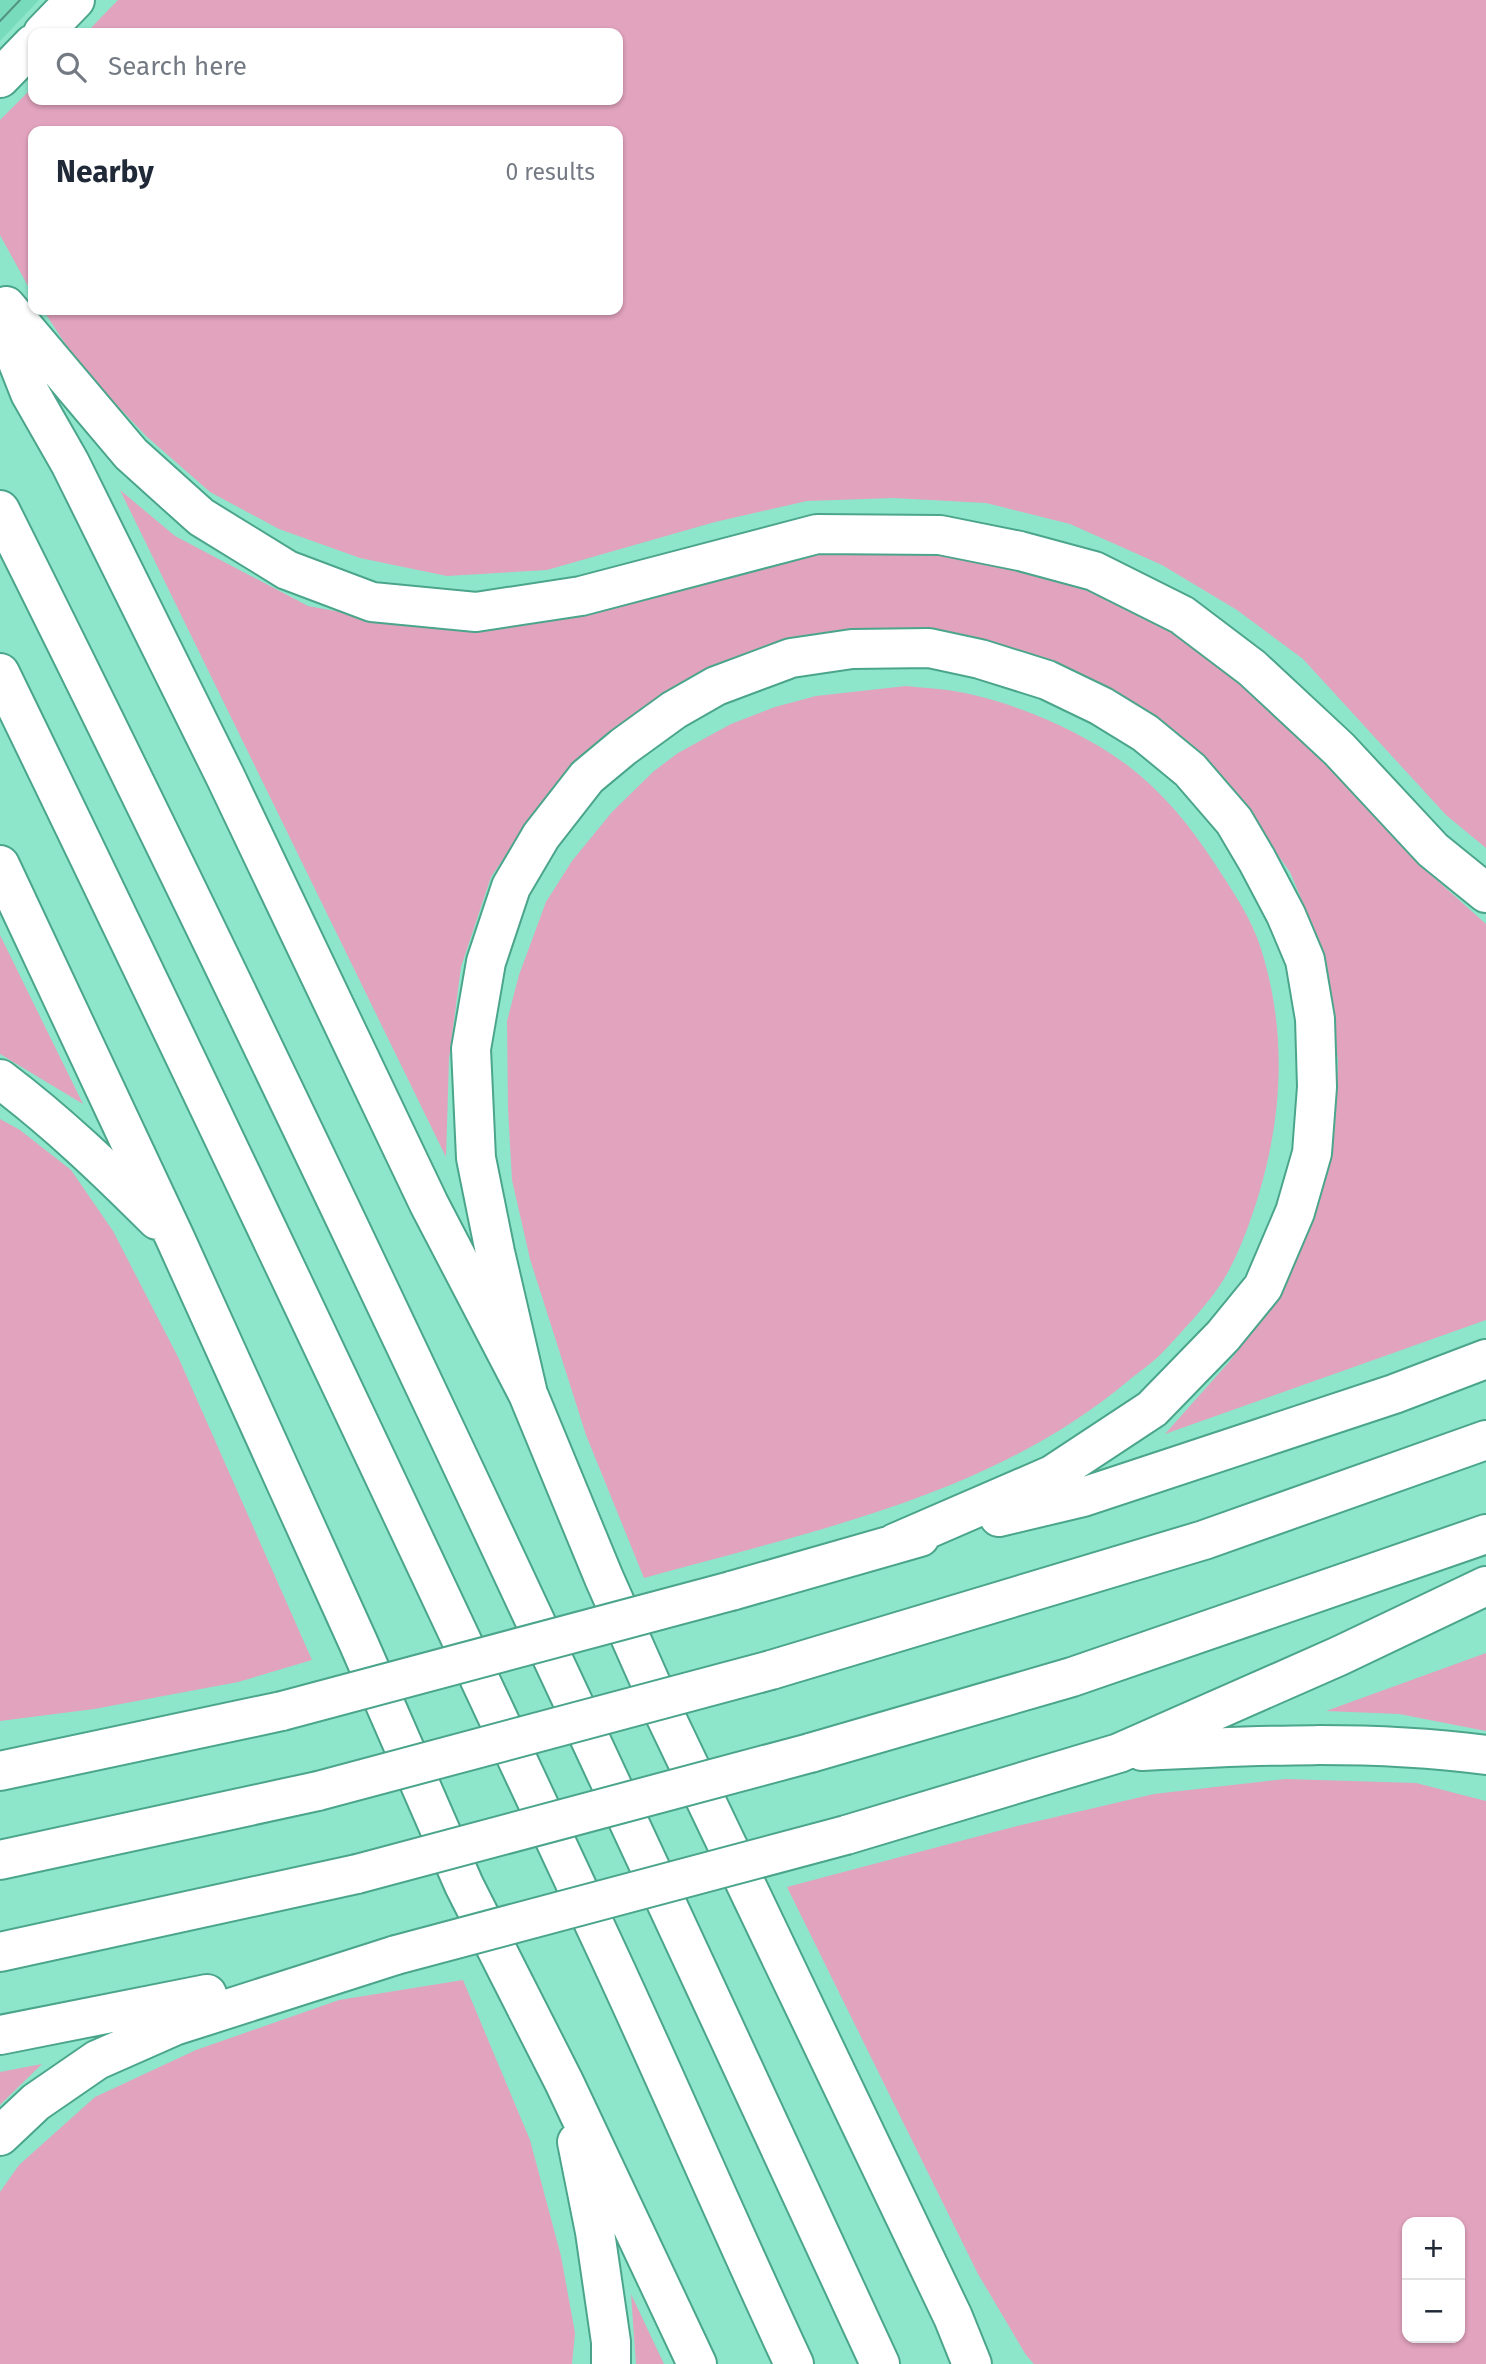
<!DOCTYPE html>
<html lang="en">
<head>
<meta charset="utf-8">
<style>
	:root { --surface:#fff; --page:#f2f2f3; --text:#1f2937; --muted:#747a83; --line:#e0e1e3 }
	body { margin:0; font-family:"Fira Sans",sans-serif; background:var(--page); color:var(--text) }
	.controls { position:absolute; right:21px; bottom:21px; display:grid; overflow:hidden; border-radius:14px; box-shadow:0 2px 5px #0004 }
	.controls button { width:63px; height:63px; display:grid; place-items:center; padding:0; border:0; border-bottom:2px solid var(--line); background:var(--surface); color:var(--text); font:35px sans-serif }
	.list { margin:0; padding:0; list-style:none }
	h2 { display:flex; justify-content:space-between; align-items:center; height:91px; margin:0; padding:0 28px; font-size:30px }
	h2 small { font-size:23px; font-weight:400; color:var(--muted) }
	.icon { flex:none; width:38px; height:38px; fill:none; stroke:currentColor; stroke-width:2; stroke-linecap:round; stroke-linejoin:round }
	.map { position:relative; flex:none; width:1486px; height:2364px; overflow:hidden }
	.search { position:absolute; background:var(--surface); box-shadow:0 2px 5px #0004; left:28px; top:28px; width:595px; height:77px; display:flex; align-items:center; gap:18px; box-sizing:border-box; padding:0 24px; border-radius:14px; color:var(--muted); font-size:26px }
	.panel { position:absolute; background:var(--surface); box-shadow:0 2px 5px #0004; left:28px; top:126px; width:595px; height:189px; border-radius:14px }
	.map>svg:first-child { display:block }
	.built { fill:#77dbbc }
	.green { fill:#e2a3be; fill-rule:evenodd }
	.lines { fill:none; stroke-linecap:round; stroke-linejoin:round }
	.major-casing { stroke:#4ba58b; stroke-width:42 }
	.highway-casing { stroke:#4ba58b; stroke-width:42 }
	.major { stroke:#fff; stroke-width:38 }
	.highway { stroke:#fff; stroke-width:38 }
	.tram { stroke:#549380; stroke-width:2 }
	.highway-bridge-casing { stroke:#4ba58b; stroke-width:42; stroke-linecap:butt }
	.highway-bridge { stroke:#fff; stroke-width:38 }
</style>
</head>
<body>
<div class="map">
<svg width="1486" height="2364" viewBox="0 0 1486 2364">
	<rect width="100%" height="100%" fill="#8de6ca"/>
	<path class="built" d="M0 0H39L0 41Z"/>
	<path class="green" d="M118 0H1486V848L1446 815 1303 659 1237 610 1162 565 1070 524 986 503 893 498 807 501 715 522 547 570 447 576 360 558 279 529 210 492 146 436 80 366 43 310H618V131H33V295L0 235V120L33 87V100H618V33H86Z
		M120 490 175 536 308 606 394 622 681 586 845 547 941 555 1021 566 1097 593 1176 632 1249 682 1421 866 1486 924V1320L1165 1434 1229 1362 1271 1307 1322 1187 1335 1120 1338 1061 1332 1011 1317 936 1290 872 1221 775 1162 720 1096 683 1016 652 687 681 635 713 588 750 535 812 491 877 461 967 449 1059 446 1157Z
		M906 686C925 688 946 689 965 693 1018 704 1083 732 1127 765 1163 792 1191 827 1215 864 1232 890 1252 919 1261 949 1287 1031 1283 1115 1258 1197 1250 1223 1236 1262 1220 1285 1207 1305 1179 1335 1162 1353 1152 1363 1139 1372 1128 1381 991 1496 812 1531 644 1578L586 1435 530 1259 512 1180 508 1109 507 1021 519 975 546 902 572 861 612 812 654 771 678 753 731 724 775 707 816 696Z
		M0 935 83 1104 0 1054Z
		M0 1119 20 1130 71 1170 113 1231 179 1359 312 1660 238 1682 94 1709 0 1721Z
		M1486 1653V1731L1399 1714 1326 1711Z
		M1286 1779 1416 1783 1486 1801V2364H1034L1026 2355 978 2274 787 1887 1017 1826 1154 1794ZM1407 2222H1460V2338H1407Z
		M463 1980 530 2140 561 2256 575 2333 572 2364H0V2192L19 2165 95 2097 196 2050 339 2000Z
		M42 2064 0 2105V2072Z
		M631 2294 664 2364H636Z"/>
	<g class="lines">
		<defs>
			<path id="major" d="M43 33 75 0
				M0 78 33 44"/>
			<path id="highway" d="M6 306 131 454 201 517 287 570 372 602 476 612 581 596 817 534 940 535 1020 551 1094 571 1182 615 1252 668 1339 749 1433 850 1486 893
				M0 317 30 393 70 463 225 776 429 1204 528 1394 604 1578 663 1711 953 2317 972 2364
				M0 510C306 1122 593 1743 880 2364
				M0 673C205 1095 406 1520 604 1945 669 2084 729 2225 794 2364
				M0 865 175 1238 358 1642 464 1885 564 2082 697 2364
				M0 1079C57 1122 107 1170 157 1220
				M528 1394 495 1252 476 1158 471 1049 486 962 511 887 541 836 587 777 623 747 674 710 716 686 791 658 852 649 929 648 980 659 1047 680 1101 706 1145 733 1190 770 1234 821 1257 860 1286 915 1305 960 1315 1019 1317 1087 1312 1153 1295 1212 1263 1287 1223 1336 1152 1409 1052 1475 895 1543
				M999 1517 1083 1497 1394 1394 1486 1359
				M731 1591 920 1537
				M771 1670 1204 1540 1486 1440
				M1142 1751C1258 1745 1371 1740 1486 1755
				M810 1753 1072 1677 1486 1534
				M0 1771 282 1711
				M846 1835 1119 1753 1339 1656 1486 1586
				M0 1860 318 1791
				M0 1952 357 1874
				M0 2035 207 1994
				M0 2136 36 2102 97 2060 174 2026 396 1955
				M577 2142 595 2232 611 2342V2364"/>
		</defs>
		<use href="#major" class="major-casing"/>
		<use href="#highway" class="highway-casing"/>
		<use href="#major" class="major"/>
		<use href="#highway" class="highway"/>
		<path class="tram" d="M0 21 20 0"/>
		<defs>
			<path id="highway-bridge" d="M282 1711 731 1591
				M318 1791 771 1670
				M357 1874 810 1753
				M396 1955 846 1835"/>
		</defs>
		<use href="#highway-bridge" class="highway-bridge-casing"/>
		<use href="#highway-bridge" class="highway-bridge"/>
	</g>
</svg>
<div class="controls">
<button>+</button>
<button>−</button>
</div>
<div class="search"><svg class="icon" aria-label="search" viewBox="0 0 24 24"><circle cx="10" cy="10" r="6"/><path d="M15 15l6 6"/></svg>Search here</div>
<section class="panel">
<h2>Nearby<small>0 results</small></h2>
<ul class="list">
</ul>
</section>
</div>
</body>
</html>
